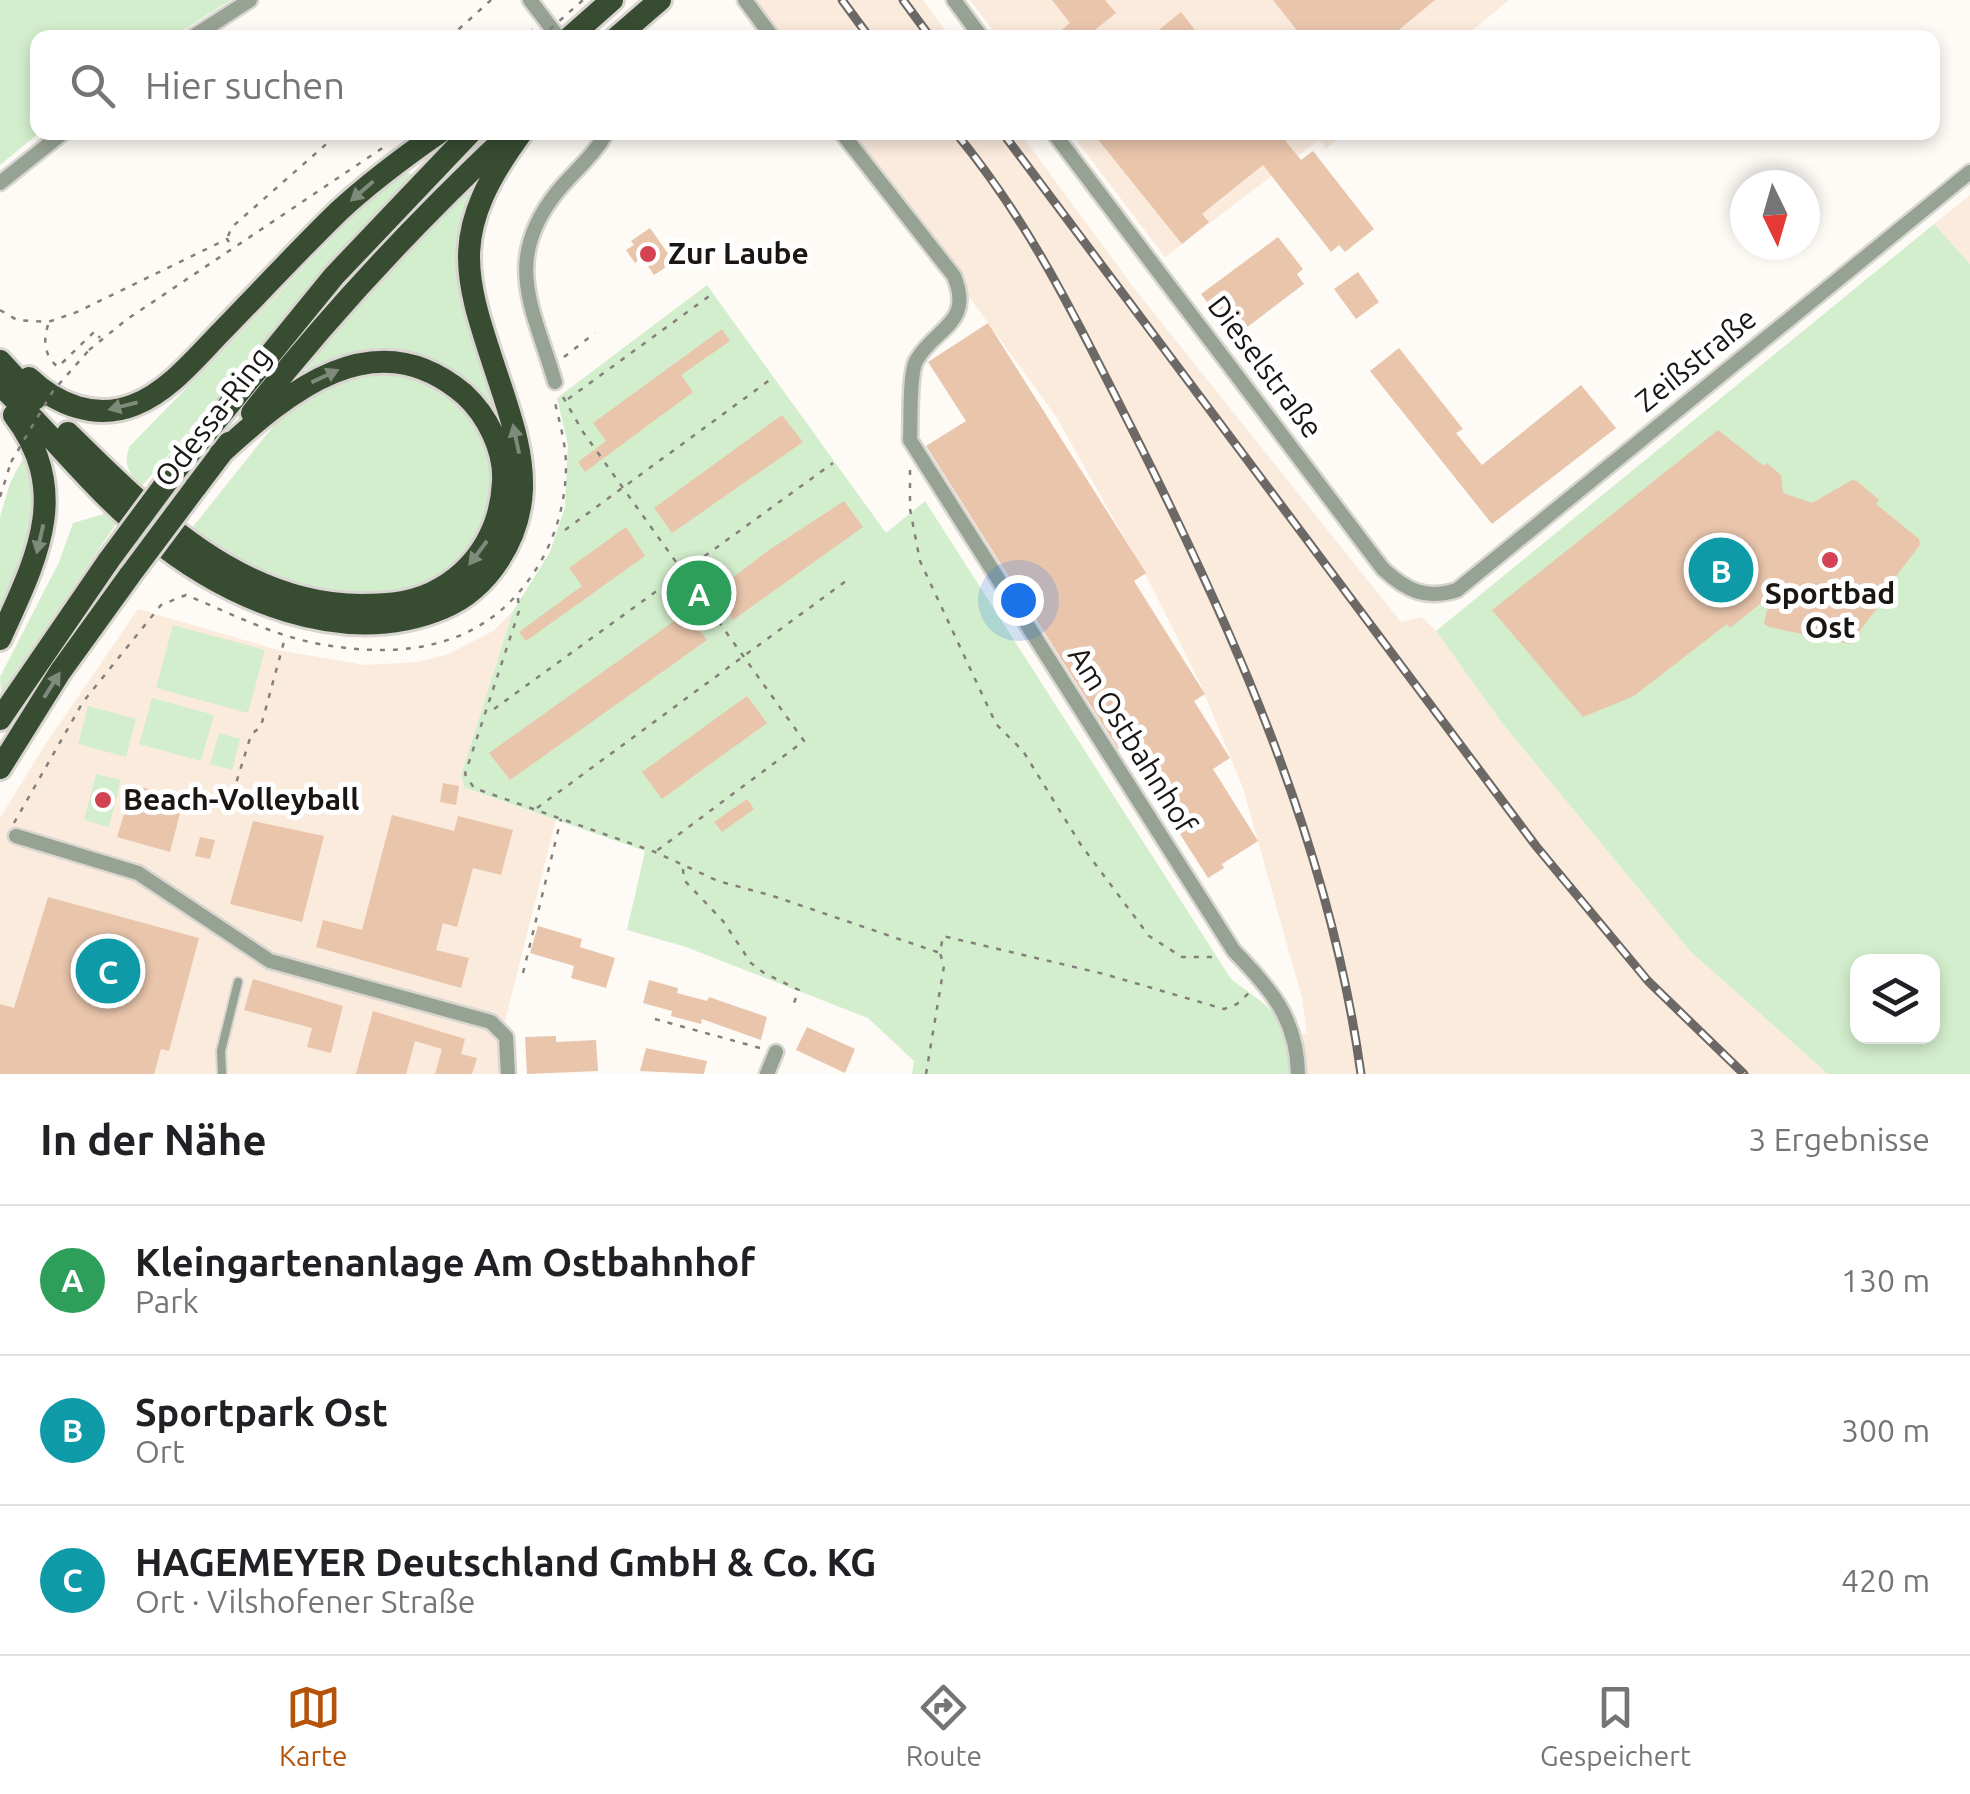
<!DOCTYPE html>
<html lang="de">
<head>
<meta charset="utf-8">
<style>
	:root { --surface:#fff; --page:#f6f6f6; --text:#202124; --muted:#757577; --line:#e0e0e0; --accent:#b45309 }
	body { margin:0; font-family:Ubuntu,sans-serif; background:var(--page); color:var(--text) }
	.controls { position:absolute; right:30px; bottom:30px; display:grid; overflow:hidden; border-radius:20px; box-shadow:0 5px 15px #0003 }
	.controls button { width:90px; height:90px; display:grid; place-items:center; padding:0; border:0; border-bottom:2px solid var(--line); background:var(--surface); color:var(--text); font:50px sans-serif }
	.compass { position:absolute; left:1730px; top:170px; width:90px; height:90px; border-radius:50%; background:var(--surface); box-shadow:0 5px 15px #0003; rotate:175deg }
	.you { position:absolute; left:1018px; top:600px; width:35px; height:35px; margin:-25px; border:8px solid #fff; border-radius:50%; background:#1a73e8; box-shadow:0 0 0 15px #1a73e833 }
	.badge { display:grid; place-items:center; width:65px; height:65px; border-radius:50%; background:var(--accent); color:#fff; font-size:32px; font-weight:700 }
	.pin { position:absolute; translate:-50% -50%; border:5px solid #fff; box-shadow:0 2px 10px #0006 }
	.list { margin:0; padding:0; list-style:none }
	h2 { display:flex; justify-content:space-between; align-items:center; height:130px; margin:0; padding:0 40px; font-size:42px }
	h2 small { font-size:32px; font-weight:400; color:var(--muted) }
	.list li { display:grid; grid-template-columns:65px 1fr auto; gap:30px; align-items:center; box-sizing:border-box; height:150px; padding:0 40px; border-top:2px solid var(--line) }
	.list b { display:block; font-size:38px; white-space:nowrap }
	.list p { margin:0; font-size:32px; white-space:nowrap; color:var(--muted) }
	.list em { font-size:32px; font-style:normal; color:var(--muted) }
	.icon { flex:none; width:55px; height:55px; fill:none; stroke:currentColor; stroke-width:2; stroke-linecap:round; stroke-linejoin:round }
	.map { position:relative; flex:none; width:1970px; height:1074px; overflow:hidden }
	.search { position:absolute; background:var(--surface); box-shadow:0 5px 15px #0003; left:30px; right:30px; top:30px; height:110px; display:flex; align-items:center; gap:25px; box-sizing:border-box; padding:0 35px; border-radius:20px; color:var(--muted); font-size:38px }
	.sheet { height:580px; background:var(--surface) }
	nav { display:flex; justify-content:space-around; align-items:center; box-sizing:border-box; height:140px; border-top:2px solid var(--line); background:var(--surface); font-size:28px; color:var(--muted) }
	nav a { display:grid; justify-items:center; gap:5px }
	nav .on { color:var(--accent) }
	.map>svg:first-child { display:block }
	.built { fill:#fbebdd }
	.green { fill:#d3eecd; fill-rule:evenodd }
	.building { fill:#e9c5ac }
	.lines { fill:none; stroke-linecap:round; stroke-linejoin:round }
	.service-casing { stroke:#d9d6d2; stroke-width:12 }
	.minor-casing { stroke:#d9d6d2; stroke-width:19 }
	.trunk-casing { stroke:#d9d6d2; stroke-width:28 }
	.path { stroke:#83807c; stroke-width:2.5; stroke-dasharray:5 8; stroke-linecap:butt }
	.service { stroke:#96a293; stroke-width:8 }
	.minor { stroke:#96a293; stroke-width:14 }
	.trunk { stroke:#384c32; stroke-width:22 }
	.rail-casing { stroke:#6c6865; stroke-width:9 }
	.rail { stroke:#fff; stroke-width:5; stroke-dasharray:15; stroke-linecap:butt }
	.trunk-bridge-casing { stroke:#d9d6d2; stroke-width:28; stroke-linecap:butt }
	.path-bridge { stroke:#83807c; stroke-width:2.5; stroke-dasharray:5 8; stroke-linecap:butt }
	.trunk-bridge { stroke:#384c32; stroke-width:22 }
	.oneway { fill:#7e8b7a }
	.poi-dot { fill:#d34353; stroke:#fff; stroke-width:4 }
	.labels { text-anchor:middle; stroke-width:10; stroke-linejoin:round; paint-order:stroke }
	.poi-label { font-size:30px; font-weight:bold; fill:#191613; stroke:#fff; text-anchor:start }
	.street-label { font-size:30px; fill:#191613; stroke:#fff }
</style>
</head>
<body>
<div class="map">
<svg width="1970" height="1074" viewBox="0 0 1970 1074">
	<rect width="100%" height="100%" fill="#fefaf6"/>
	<path class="built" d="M753 0H923L950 37H780Z
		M970 0H1509L1463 38 998 37Z
		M850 133H1020L1137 292 1401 622 1422 617 1436 631 1502 723 1690 951 1828 1074H1288L1286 1033 1307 1034 1302 998 1243 788 1200 683 1149 581 1055 415Z
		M1071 133H1346L1326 149 1319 140 1165 257Z
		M1970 195V264L1934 224Z
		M138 609 278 650 365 665 418 662 446 655 493 631 513 611 461 775 466 789 556 820 498 1048V1074H0V818L45 745Z"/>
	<path class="green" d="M0 0H231L173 37 38 38 39 133 0 165Z
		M404 170 414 176 314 283 142 486C129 474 122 463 130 446L366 203Z
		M464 192 472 197 466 212 502 413V433L456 377 330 362 310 373 304 367 354 309Z
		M1934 224 1970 264V1074H1828L1690 951 1502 723 1436 631ZM1858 962H1932V1036H1858Z
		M707 285 886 533 925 501 1231 979C1268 1007 1295 1019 1288 1074H912L914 1061 868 1018 686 947 627 930 645 851 465 788 461 775 513 611 550 552 565 507 568 445 557 398Z
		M384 371 406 375 444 390 476 420 493 459V501L469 555 425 587 387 597 328 593 260 573 188 533 287 409 331 380Z
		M29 447 34 514 27 547 0 619V517L10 483Z
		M107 513 118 521 1 693 0 677 59 562 73 523Z
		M173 625 265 650 248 713 156 688Z
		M152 698 214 715 201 761 139 744Z
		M88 706 136 719 126 757 78 744Z
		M219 733 240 739 232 770 210 764Z
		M96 774 121 780 109 827 84 820Z"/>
	<path class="building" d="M1052 0H1105L1116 13 1085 38H1052L1070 23Z
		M1273 0H1435L1389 38H1303Z
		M1181 12 1201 38H1149Z
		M1092 132H1278L1301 160 1313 151 1374 229 1345 252 1339 245 1331 252 1263 165 1202 214 1209 222 1182 244Z
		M650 228 674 262 654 275 642 257 635 263 626 250 634 245 631 241Z
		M1278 237 1303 269 1297 274 1304 284 1233 338 1201 294Z
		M1358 272 1379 302 1356 319 1334 289Z
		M988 323 1146 573 1134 581 1205 694 1194 701 1230 758 1213 769 1258 841 1222 864 1224 868 1208 878 1124 746 1118 749 926 446 966 421 928 362Z
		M722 329 730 341 681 375 693 392 585 472 578 462 606 441 593 423Z
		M1399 348 1463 429 1456 433 1482 465 1581 385 1616 428 1492 524 1370 371Z
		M782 415 803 442 672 533 654 508Z
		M1718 430 1764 466 1767 463 1781 475 1783 493 1812 503 1852 480 1857 481 1879 500 1876 504 1919 539 1920 545 1877 601 1880 604 1850 644 1769 627 1764 624 1770 596 1730 628 1727 624 1634 696 1583 717 1492 610Z
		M844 501 863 527 733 620 714 592 769 550Z
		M626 527 645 556 526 641 519 632 582 586 569 568Z
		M687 612 707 640 510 780 489 753Z
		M747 696 767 723 662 799 642 772Z
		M443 783 459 786 456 805 440 802Z
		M133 785 184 798 170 852 117 837Z
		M747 799 754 809 722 832 714 822Z
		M392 815 454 831 458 816 513 830 501 875 473 868 457 927 443 923 436 950 469 958 461 988 316 947 323 920 362 930Z
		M253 821 324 836 302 922 230 904Z
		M200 837 215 840 210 859 195 856Z
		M48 897 199 938 169 1051 161 1049 154 1074H0V1004L14 1008Z
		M538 926 582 939 580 947 615 958 606 988 571 978 574 966 530 953Z
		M253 979 343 1006 331 1053 307 1047 312 1028 244 1010Z
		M649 980 678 988 677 993 707 1001 709 997 767 1017 761 1040 702 1019 701 1024 671 1016 672 1011 643 1003Z
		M373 1011 465 1039 461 1054 477 1058 472 1074H435L442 1049 415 1041 406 1074H356Z
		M807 1027 855 1049 845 1073 796 1050Z
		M556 1036V1042L596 1040 598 1071 527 1074 525 1037Z
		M646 1048 707 1061 704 1074 640 1071Z"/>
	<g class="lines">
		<defs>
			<path id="service" d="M222 1074 221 1051 238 982"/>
			<path id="minor" d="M530 0 559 38
				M745 0 773 38
				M954 0 982 38
				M191 38 250 0
				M841 132 954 276C974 324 935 327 916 361 909 375 911 422 910 440L1234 951C1271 989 1297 1019 1298 1074
				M1053 132 1383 569C1407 591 1426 600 1457 590L1970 172
				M0 183 64 132
				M555 382C533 307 502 261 557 192 574 171 594 156 607 132
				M16 836 138 873 270 961 491 1022 506 1037 508 1074
				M767 1074 776 1052"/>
			<path id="trunk" d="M569 38 612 0
				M616 38 660 0
				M0 361 35 399
				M29 378C57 405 96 420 134 405 168 392 196 358 221 332 260 292 298 251 338 212 370 182 404 157 440 132
				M0 385C51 433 94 491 149 535 227 599 343 650 443 608 489 589 520 538 522 489 523 455 513 424 503 393 465 277 444 238 522 132
				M252 413C328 316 414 224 504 139
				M68 433C148 512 240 605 361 605 390 605 416 603 441 588 480 565 501 526 503 482 505 450 487 415 464 394 374 318 288 392 220 454
				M175 471 334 276 471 132
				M195 488 229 443
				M0 639C35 561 73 493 14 415
				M0 719 109 560
				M0 768 60 672 130 575"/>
		</defs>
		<use href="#service" class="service-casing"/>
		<use href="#minor" class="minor-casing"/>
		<use href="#trunk" class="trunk-casing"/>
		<path class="path" d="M449 38 491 0
			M522 38 532 29
			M228 236 232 227 340 132
			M0 310 17 320 48 322 77 312 227 239 232 246
			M48 325C43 340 44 356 58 367L95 331 100 338
			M89 350 126 320 384 147
			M564 357 595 333
			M563 397 583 432 804 741 655 852
			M568 399 712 294
			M910 470V509L920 561 996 724 1023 751 1081 845 1149 936 1182 957H1219
			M0 497 11 462
			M565 530 771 379
			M518 598 519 611 465 774 474 788 655 852 718 881 773 896 940 953
			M494 709 833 463
			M229 806 251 735 261 726 285 638
			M537 808 846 581
			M14 823 83 702 161 605 186 595C228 612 270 634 314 643 407 661 491 648 541 561 557 533 566 499 566 466 566 443 559 421 554 398
			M683 869 684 880 723 921 751 963 764 973 799 990 792 1008
			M523 973 561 819
			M655 1019 760 1048
			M926 1074 944 966 940 953 943 936 1104 974 1224 1009 1237 1004 1251 991"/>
		<use href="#service" class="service"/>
		<use href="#minor" class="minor"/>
		<use href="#trunk" class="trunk"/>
		<defs>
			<path id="rail" d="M842 0 870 38
				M903 0 931 38
				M955 132C1031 224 1076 319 1130 425 1234 631 1329 843 1361 1074
				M1002 132 1536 846 1648 981 1744 1074"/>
		</defs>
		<use href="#rail" class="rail-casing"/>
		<use href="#rail" class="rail"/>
		<defs>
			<path id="trunk-bridge" d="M109 560 175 471
				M130 575 195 488"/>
		</defs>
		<use href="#trunk-bridge" class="trunk-bridge-casing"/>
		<path class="path-bridge" d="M540 38 583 0
			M11 462 53 391 89 350"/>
		<use href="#trunk-bridge" class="trunk-bridge"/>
	</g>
	<defs><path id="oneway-solid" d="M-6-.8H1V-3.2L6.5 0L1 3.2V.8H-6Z" transform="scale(2.5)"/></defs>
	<g class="oneway">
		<use href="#oneway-solid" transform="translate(362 191) rotate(139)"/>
		<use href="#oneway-solid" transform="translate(325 376) rotate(-25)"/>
		<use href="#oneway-solid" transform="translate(123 406) rotate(166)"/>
		<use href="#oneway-solid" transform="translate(516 439) rotate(-102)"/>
		<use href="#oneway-solid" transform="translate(40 539) rotate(103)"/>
		<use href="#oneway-solid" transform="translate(478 553) rotate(127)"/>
		<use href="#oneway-solid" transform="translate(52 685) rotate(-58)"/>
	</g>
	<g class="poi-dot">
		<circle cx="648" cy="254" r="10"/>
		<circle cx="1830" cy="560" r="10"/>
		<circle cx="103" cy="800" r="10"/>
	</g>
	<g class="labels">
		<g class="poi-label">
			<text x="668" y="264">Zur Laube</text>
			<text x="1830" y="604" text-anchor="middle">Sportbad<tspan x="1830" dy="34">Ost</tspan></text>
			<text x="123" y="810">Beach-Volleyball</text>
		</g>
		<g class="street-label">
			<text transform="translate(1696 360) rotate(-39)" y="10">Zeißstraße</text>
			<text transform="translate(1265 367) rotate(53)" y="10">Dieselstraße</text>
			<text transform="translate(213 417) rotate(-52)" y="10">Odessa-Ring</text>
			<text transform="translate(1132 740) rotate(58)" y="10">Am Ostbahnhof</text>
		</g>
	</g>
</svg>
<div class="controls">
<button><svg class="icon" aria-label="layers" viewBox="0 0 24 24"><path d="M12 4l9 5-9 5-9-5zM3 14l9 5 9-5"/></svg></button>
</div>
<svg class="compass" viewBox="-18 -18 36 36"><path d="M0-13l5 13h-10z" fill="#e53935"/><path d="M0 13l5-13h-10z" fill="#757577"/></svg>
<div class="you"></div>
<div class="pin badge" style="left:699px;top:593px;background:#2e9e5b">A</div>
<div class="pin badge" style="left:1721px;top:570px;background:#0f9aa8">B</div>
<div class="pin badge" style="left:108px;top:971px;background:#0f9aa8">C</div>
<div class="search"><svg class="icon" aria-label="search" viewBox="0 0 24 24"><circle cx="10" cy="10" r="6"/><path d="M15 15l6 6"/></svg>Hier suchen</div>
</div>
<section class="sheet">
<h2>In der Nähe<small>3 Ergebnisse</small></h2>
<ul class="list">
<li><span class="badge" style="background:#2e9e5b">A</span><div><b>Kleingartenanlage Am Ostbahnhof</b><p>Park</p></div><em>130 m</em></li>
<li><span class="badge" style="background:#0f9aa8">B</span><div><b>Sportpark Ost</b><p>Ort</p></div><em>300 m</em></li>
<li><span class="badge" style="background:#0f9aa8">C</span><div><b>HAGEMEYER Deutschland GmbH &amp; Co. KG</b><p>Ort · Vilshofener Straße</p></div><em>420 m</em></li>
</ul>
</section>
<nav>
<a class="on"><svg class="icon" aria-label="map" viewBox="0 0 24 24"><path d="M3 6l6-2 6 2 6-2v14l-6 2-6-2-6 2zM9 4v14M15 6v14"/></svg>Karte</a>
<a><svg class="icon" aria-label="directions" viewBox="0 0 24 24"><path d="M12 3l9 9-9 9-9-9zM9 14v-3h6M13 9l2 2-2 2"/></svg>Route</a>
<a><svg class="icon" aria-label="saved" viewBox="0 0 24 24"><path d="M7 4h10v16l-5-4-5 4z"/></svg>Gespeichert</a>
</nav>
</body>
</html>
